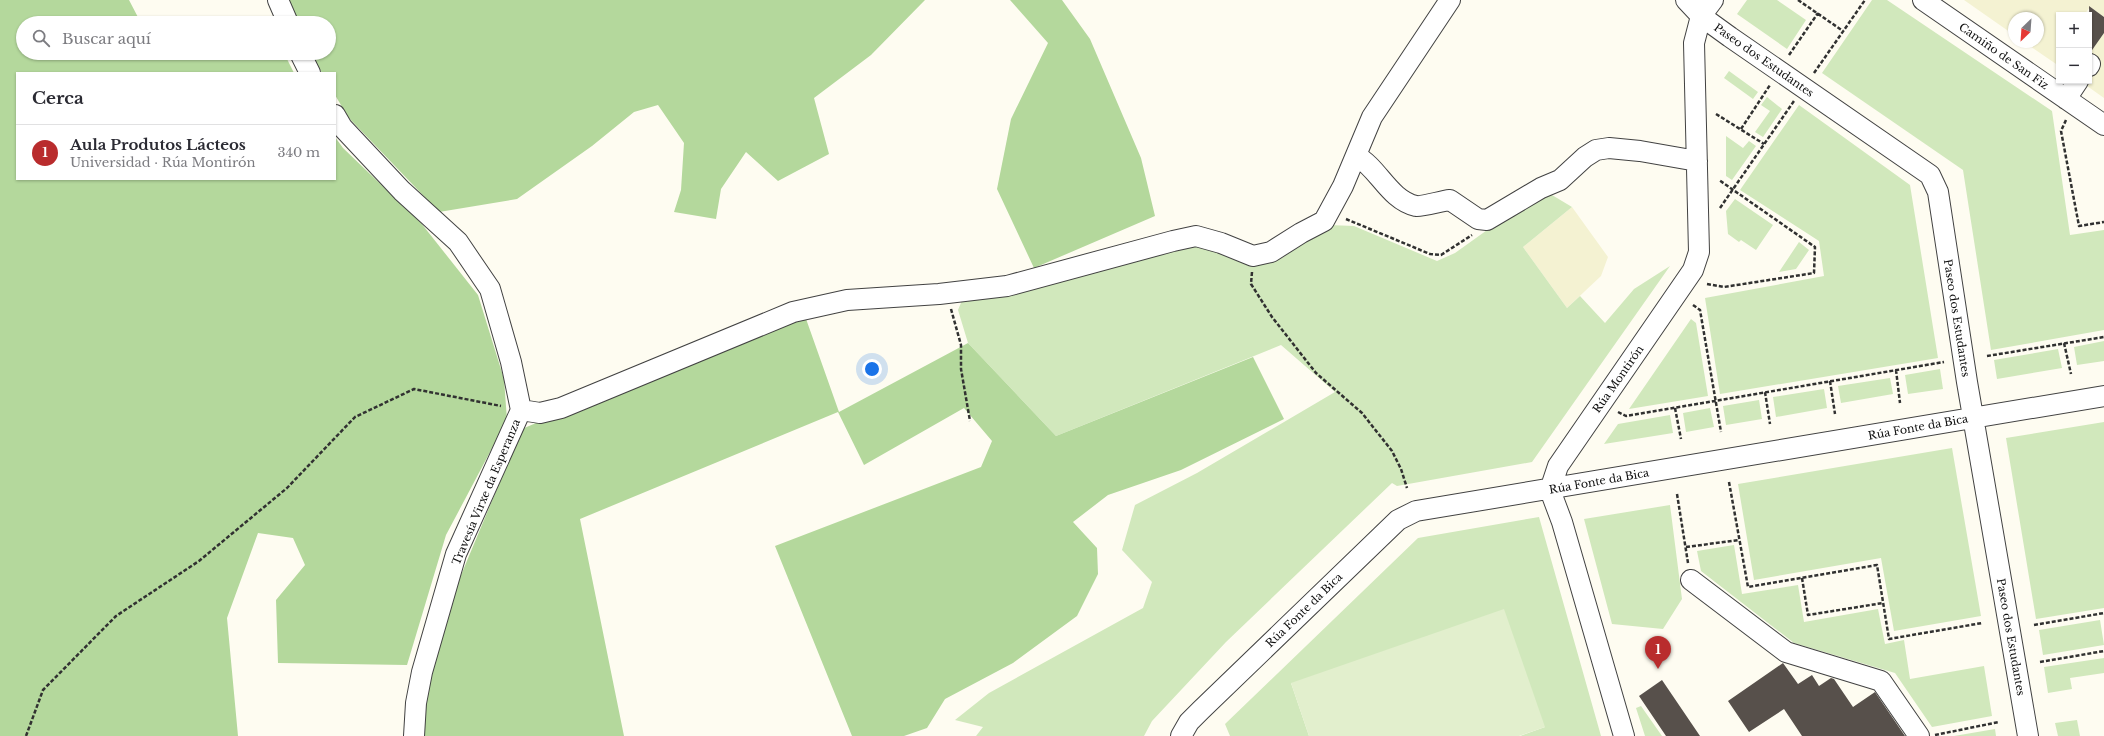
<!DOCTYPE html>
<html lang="es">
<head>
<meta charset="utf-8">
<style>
	:root { --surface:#fff; --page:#f2f2f3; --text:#2b2b33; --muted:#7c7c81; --line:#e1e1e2; --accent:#b92c2d }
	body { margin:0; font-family:"Libre Baskerville",serif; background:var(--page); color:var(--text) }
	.controls { position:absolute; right:12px; top:12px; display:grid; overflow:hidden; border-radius:0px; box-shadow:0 1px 3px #0004 }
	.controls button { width:36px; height:36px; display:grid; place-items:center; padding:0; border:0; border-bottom:1px solid var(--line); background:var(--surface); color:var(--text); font:20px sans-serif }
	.compass { position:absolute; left:2008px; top:12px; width:36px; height:36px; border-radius:50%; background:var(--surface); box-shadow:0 1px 3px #0004; rotate:205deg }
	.you { position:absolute; left:872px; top:369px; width:14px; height:14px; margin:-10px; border:3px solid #fff; border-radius:50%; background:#1a73e8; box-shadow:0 0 0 6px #1a73e833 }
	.badge { display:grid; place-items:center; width:26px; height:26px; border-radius:50%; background:var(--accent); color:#fff; font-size:13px; font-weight:700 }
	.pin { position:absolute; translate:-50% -33px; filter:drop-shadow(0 1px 2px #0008) }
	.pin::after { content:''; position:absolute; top:21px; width:14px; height:12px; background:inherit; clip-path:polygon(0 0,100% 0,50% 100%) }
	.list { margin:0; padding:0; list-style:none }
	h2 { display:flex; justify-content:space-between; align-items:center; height:52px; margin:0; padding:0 16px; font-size:17px }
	h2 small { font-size:13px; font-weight:400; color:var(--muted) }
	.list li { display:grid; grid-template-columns:26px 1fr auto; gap:12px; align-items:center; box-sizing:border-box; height:56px; padding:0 16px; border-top:1px solid var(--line) }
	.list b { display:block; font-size:15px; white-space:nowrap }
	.list p { margin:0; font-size:13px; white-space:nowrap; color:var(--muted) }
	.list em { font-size:13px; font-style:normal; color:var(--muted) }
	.icon { flex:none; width:22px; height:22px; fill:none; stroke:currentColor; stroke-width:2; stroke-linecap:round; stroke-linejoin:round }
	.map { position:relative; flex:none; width:2104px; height:736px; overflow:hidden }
	.search { position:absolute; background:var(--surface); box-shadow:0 1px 3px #0004; left:16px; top:16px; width:320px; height:44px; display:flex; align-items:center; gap:10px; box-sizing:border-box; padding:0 14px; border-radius:22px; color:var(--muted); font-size:15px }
	.panel { position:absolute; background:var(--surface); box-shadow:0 1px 3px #0004; left:16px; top:72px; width:320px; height:108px; border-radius:0px }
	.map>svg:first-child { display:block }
	.farmland { fill:#f4f2d2 }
	.green { fill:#d1e8bc }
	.forest { fill:#b4d89c }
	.pitch { fill:#e2efcd }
	.building { fill:#57504b }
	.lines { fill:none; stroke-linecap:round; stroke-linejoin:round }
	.minor-casing { stroke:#424242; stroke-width:22 }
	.path { stroke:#313131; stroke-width:2.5; stroke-dasharray:4 2; stroke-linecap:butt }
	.minor { stroke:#fff; stroke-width:20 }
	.labels { text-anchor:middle; stroke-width:4; stroke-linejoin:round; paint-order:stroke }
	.street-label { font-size:11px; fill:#0f0f0f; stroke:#fff }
</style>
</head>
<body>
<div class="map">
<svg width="2104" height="736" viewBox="0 0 2104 736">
	<rect width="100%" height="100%" fill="#fefcf1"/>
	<path class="farmland" d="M1964 0H2104V17L2090 7 2084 15H2059V66L2024 42H2038V18H2014V35Z
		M2104 33V98L2080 81H2089V54Z
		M1572 207 1608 257 1601 276 1567 308 1523 247Z"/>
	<path class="green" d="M1747 0H1777L1806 20 1787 49 1737 14Z
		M1872 0H1887L2052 111 2070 235 2104 230V330L1991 350 1963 170 1822 73Z
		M1729 71 1758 92 1753 99 1724 78Z
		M1767 97 1782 109 1763 137 1755 132 1770 111 1761 105Z
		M1799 105 1910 185 1938 358 1720 394 1705 298 1824 276 1819 241 1740 190Z
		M1726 136 1743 148 1749 141 1756 146 1732 180 1726 176Z
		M1547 192 1572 207 1523 247 1567 308 1580 296 1605 323 1634 289 1670 266 1532 462 1397 486 1392 483 1226 642 1152 721 1144 736H976L983 727 955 720 989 693 1143 608 1152 582 1122 550 1135 505 1197 473 1335 392 1281 345 1056 436 968 343 958 310 963 298 1186 242 1252 262 1282 258 1329 225 1354 226 1437 261 1455 253 1518 208Z
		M1735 199 1773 225 1756 250 1741 240 1739 242 1728 234 1726 211Z
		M1799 242 1809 250 1796 269 1779 272Z
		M1691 319 1696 323 1708 396 1629 409Z
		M2104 341V361L2077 365 2074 347Z
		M2058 349 2062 368 1997 379 1994 360Z
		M1940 369 1943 389 1908 394 1905 375Z
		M1890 378 1893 394 1841 403 1838 386Z
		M1824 389 1827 408 1776 417 1773 397Z
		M1759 400 1762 419 1726 425 1723 406Z
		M1710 408 1714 427 1686 432 1683 413Z
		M1670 415 1673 433 1604 444 1618 424Z
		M2104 422V608L2036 619 2006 438Z
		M1952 448 1981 616 1894 631 1881 558 1754 580 1738 484Z
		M1670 505 1682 599 1663 629 1612 624 1584 519Z
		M1539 517 1601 736H1520L1545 727 1291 683 1309 736H1230L1225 724 1418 538Z
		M1734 545 1742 594 1798 585 1804 622 1878 609 1885 644 1904 640 1910 679 1984 666 1992 716 1932 727 1895 673 1794 643 1701 571 1697 551Z
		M2100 620 2104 645 2043 655 2039 630Z
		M2104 658V673L2070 678 2072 689 2048 693 2044 667Z
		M1641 706 1662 736H1645L1636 708Z
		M2077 720 2080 736H2058L2055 723Z
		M1995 729 1996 736H1954Z"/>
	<path class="forest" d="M0 0H129L141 23H23V53H170L177 58 190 53H284L294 73H17V179H335V137L343 148 421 223 478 295 504 379 507 420 446 535 407 665 278 663 276 600 305 565 293 538 258 533 227 618 238 736H0Z
		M288 0H925L871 55 814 98 829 154 778 181 746 152 721 189 716 219 674 212 681 190 684 143 658 105 634 112 592 146 517 199 439 212 348 117 335 95V73H322L310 53H329V23H297Z
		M1010 0H1062L1090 39 1141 158 1155 216 1034 268 997 189 1011 119 1048 43Z
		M805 316 839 412 968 343 1056 436 1253 357 1284 419 1181 470 1108 495 1073 522 1097 548 1098 574 1077 616 1013 663 945 699 927 728 904 736H852L775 546 981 467 992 441 964 408 864 465 838 412 580 519 624 736H420L436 635 522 429 688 358Z"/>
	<path class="pitch" d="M1504 609 1545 727 1519 736H1309L1291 683Z"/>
	<path class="building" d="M2089 6 2104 17V33L2090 53Z
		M1783 663 1798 684 1812 675 1819 686 1831 678 1834 679 1853 707 1875 692 1905 736H1802L1784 709 1749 732 1728 701Z
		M1662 680 1700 736H1666L1639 696Z"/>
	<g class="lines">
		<defs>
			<path id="minor" d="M278 0 288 23
				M1686 0 1701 16 1730 37 1930 175 1938 192 1967 382 2028 736
				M1923 0 2104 125
				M300 53 310 73
				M2089 66 2090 64
				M2066 99 2078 81
				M335 115 342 127 402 191 458 242 490 289 511 362 521 410 456 554 422 672 416 703 414 736
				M1356 156C1378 167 1389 200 1416 206 1422 207 1441 201 1450 200L1478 219 1487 220 1541 188 1560 180 1585 157 1596 150 1609 148 1640 151 1697 161
				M521 410 540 413 561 408 793 312 847 300 939 294 1007 286 1173 241 1196 236 1221 243 1253 256 1271 252 1301 233 1324 221 1343 186 1372 117 1450 0
				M1691 580 1786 652 1881 681 1919 736
				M1181 736 1189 722 1201 710 1398 520 1416 511 2104 396
				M1624 736 1562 522 1550 490 1558 466 1693 270 1699 252 1694 43 1701 16 1713 0"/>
		</defs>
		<use href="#minor" class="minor-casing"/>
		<path class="path" d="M1798 0 1843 31
			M1789 55 1818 13
			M1814 73 1865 0
			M1716 114 1764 144
			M2066 120 2061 131 2079 226 2104 222
			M1741 129 1770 85
			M1720 208 1794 101
			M1346 219 1430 254 1441 255 1472 235
			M1252 272 1251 284 1272 317 1316 373 1362 413 1392 451 1401 469 1407 488
			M1707 284 1724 287 1814 273 1815 247 1719 180
			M1693 305 1700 310 1721 432
			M951 309 961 345V369L970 421
			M2064 343 2071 374
			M1987 356 2104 337
			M1896 370 1900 403
			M1830 381 1835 414
			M1765 392 1770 424
			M1675 408 1681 439
			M1618 412 1626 416 1944 362
			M1729 482 1748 587 1877 565 1889 639 1982 623
			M1677 494 1688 563
			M1686 547 1739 540
			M1802 578 1808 615 1883 603
			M2034 625 2104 613
			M2040 662 2104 651
			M1935 735 1999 722
			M26 736 43 690 116 616 199 561 287 488 355 417 414 389 501 406"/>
		<use href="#minor" class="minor"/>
	</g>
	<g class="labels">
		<g class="street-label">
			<text transform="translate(2004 56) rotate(35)" y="4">Camiño de San Fiz</text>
			<text transform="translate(1764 60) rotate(35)" y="4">Paseo dos Estudantes</text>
			<text transform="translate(1957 318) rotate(81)" y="4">Paseo dos Estudantes</text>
			<text transform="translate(1618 379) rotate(-55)" y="4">Rúa Montirón</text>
			<text transform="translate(1918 427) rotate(-10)" y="4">Rúa Fonte da Bica</text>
			<text transform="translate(1599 481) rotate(-10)" y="4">Rúa Fonte da Bica</text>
			<text transform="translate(486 492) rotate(-67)" y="4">Travesía Virxe da Esperanza</text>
			<text transform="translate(1304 610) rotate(-44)" y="4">Rúa Fonte da Bica</text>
			<text transform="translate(2011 637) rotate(80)" y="4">Paseo dos Estudantes</text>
		</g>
	</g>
</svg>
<div class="controls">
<button>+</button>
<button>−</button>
</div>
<svg class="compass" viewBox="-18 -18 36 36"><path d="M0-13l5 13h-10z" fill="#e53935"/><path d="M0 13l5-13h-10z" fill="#7c7c81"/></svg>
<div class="you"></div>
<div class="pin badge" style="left:1658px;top:669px">1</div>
<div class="search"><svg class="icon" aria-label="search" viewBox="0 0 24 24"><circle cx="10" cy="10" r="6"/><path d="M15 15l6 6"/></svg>Buscar aquí</div>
<section class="panel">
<h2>Cerca<small></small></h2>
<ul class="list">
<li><span class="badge">1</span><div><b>Aula Produtos Lácteos</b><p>Universidad · Rúa Montirón</p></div><em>340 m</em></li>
</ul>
</section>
</div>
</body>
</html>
